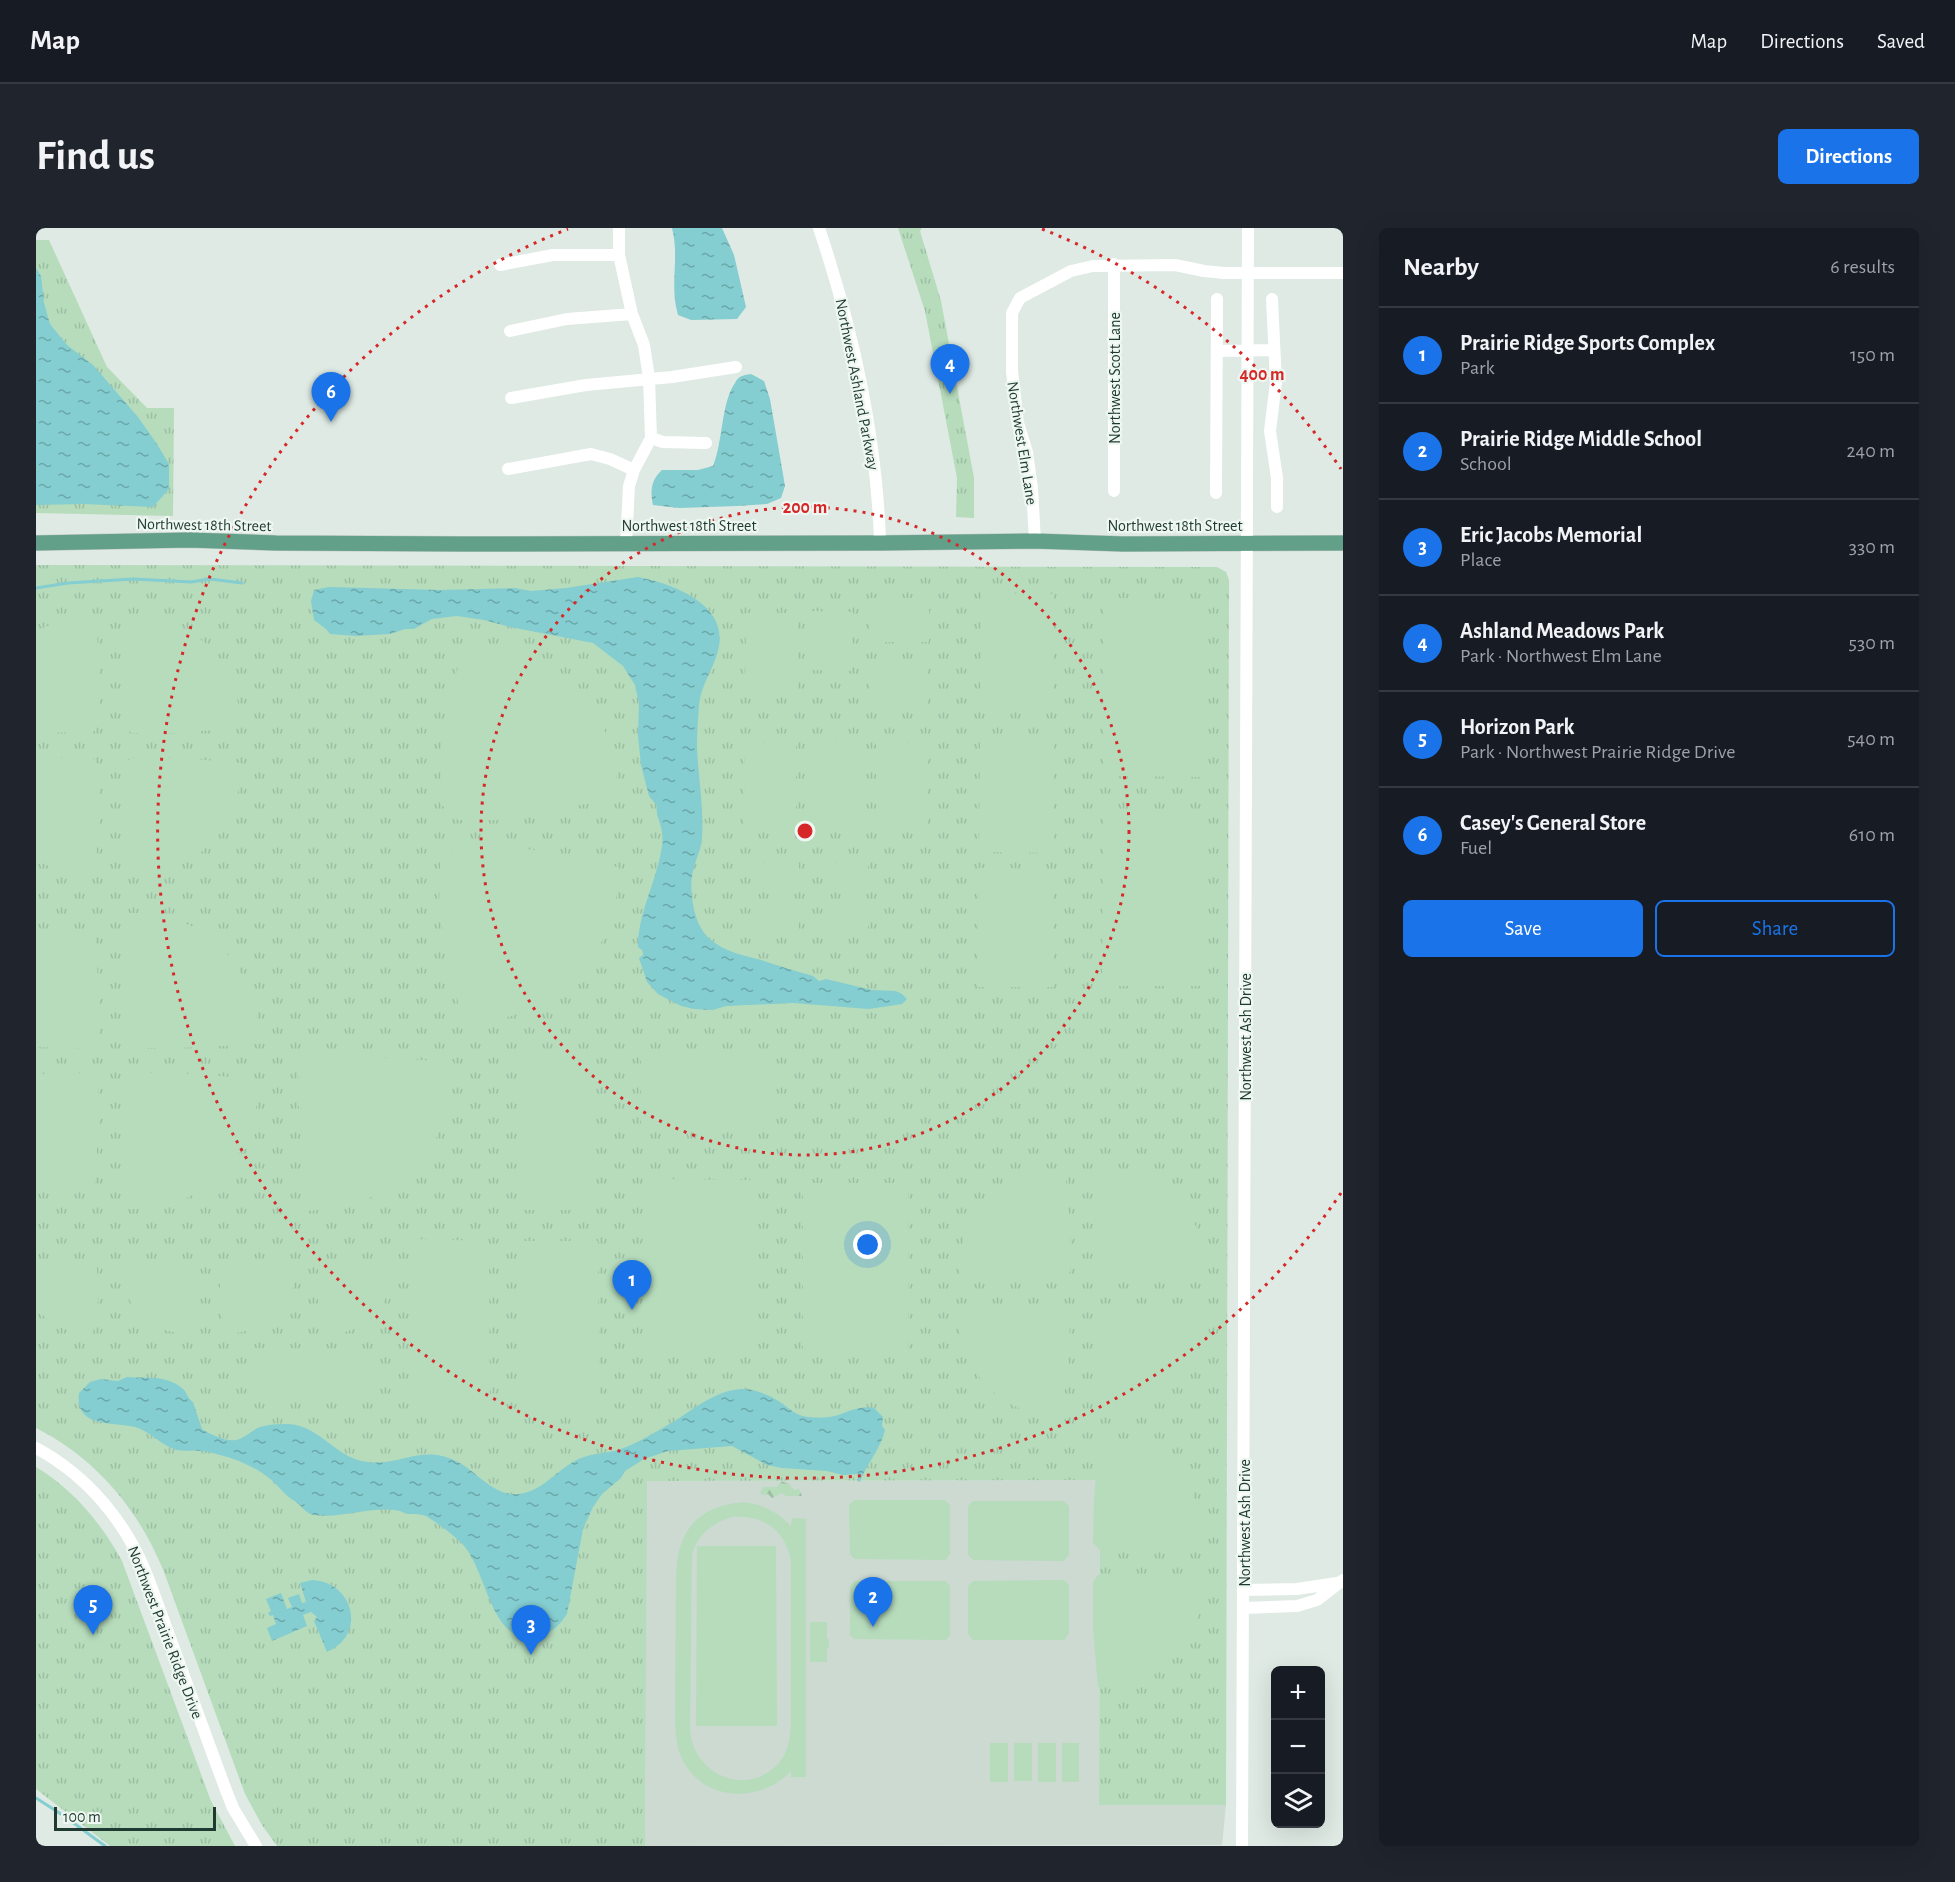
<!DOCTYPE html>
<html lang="en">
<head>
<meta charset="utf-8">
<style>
	:root { --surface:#171b24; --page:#20242c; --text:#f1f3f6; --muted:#9ea1a6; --line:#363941; --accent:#1a73e8 }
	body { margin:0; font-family:"Alegreya Sans",sans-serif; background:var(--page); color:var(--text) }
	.controls { position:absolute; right:18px; bottom:18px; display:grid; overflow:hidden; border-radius:9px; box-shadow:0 6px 24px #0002 }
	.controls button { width:54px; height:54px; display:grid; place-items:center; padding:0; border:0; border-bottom:2px solid var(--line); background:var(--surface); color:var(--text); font:30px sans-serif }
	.scale { position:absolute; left:18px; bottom:15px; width:162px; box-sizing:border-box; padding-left:6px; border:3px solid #1f3a30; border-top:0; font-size:16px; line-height:21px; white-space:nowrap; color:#1f3a30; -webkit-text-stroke:4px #eef7f1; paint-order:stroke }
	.you { position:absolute; left:832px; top:1017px; width:21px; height:21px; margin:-15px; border:4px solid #fff; border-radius:50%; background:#1a73e8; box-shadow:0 0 0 9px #1a73e833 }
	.badge { display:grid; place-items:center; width:39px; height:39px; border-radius:50%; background:var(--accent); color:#fff; font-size:20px; font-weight:700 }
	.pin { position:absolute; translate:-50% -50px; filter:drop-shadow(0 2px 3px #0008) }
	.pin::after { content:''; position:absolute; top:32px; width:21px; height:18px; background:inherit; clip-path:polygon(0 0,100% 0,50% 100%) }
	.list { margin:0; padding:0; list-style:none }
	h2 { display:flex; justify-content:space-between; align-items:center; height:78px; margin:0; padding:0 24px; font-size:26px }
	h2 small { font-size:20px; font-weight:400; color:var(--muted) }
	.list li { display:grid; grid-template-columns:39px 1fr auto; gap:18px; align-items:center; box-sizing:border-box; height:96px; padding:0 24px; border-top:2px solid var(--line) }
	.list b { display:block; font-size:22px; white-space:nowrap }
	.list p { margin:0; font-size:20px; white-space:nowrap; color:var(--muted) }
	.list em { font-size:20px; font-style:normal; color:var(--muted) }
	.actions { display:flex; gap:12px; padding:18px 24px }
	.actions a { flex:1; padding:14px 0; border:2px solid var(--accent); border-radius:9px; text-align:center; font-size:21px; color:var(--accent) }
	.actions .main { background:var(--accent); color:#fff }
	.icon { flex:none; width:33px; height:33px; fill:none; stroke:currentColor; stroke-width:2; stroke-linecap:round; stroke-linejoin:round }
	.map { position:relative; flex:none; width:1307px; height:1618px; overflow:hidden; border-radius:9px }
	header { display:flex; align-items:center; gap:36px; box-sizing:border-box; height:84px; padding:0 30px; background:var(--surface); border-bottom:2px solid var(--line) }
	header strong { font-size:28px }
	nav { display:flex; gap:33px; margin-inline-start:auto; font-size:21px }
	.intro { display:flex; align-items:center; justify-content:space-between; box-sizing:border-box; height:144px; padding:0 36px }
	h1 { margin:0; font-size:42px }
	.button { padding:15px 27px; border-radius:9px; background:var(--accent); color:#fff; font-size:21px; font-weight:700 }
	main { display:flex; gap:36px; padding:0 36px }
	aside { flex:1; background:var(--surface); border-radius:9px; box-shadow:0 6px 24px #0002 }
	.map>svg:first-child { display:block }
	.built { fill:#ccdad2 }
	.forest { fill:url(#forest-firs) }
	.park { fill:url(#park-tufts) }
	.pitch { fill:#b6dcbc; fill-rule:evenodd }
	.water { fill:url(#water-ripples) }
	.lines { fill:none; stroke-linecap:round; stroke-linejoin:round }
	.stream { stroke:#84cdd0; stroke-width:3 }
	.major-casing { stroke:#bcc4c1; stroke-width:16 }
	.minor { stroke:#fff; stroke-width:12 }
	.major { stroke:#62a08a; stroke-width:15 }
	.ring { fill:none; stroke:#d62828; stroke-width:3; stroke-dasharray:3 6 }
	.labels { text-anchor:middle; stroke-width:4.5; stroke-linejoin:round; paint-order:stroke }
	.street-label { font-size:16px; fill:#1f3a30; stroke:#eef7f1 }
	.centre { fill:#d62828; stroke:#eef7f1; stroke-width:3 }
	.ring-label { font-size:18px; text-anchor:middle; font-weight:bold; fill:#d62828; stroke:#eef7f1; stroke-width:4.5; stroke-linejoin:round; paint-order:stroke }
</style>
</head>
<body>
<header>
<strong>Map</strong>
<nav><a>Map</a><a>Directions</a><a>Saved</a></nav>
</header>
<div class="intro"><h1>Find us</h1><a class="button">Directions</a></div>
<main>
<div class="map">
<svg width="1307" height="1618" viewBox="0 0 1307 1618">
	<defs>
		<pattern id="forest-firs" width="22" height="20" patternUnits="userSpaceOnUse" patternTransform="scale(1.5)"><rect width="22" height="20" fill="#b6dcbc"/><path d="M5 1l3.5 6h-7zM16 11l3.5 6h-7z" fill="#9cbea2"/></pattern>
		<pattern id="park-tufts" width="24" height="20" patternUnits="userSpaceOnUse" patternTransform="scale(1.5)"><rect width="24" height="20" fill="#b6dcbc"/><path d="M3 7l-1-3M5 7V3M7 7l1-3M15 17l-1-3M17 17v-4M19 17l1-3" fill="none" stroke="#9cbea2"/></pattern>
		<pattern id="water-ripples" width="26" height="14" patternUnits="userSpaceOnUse" patternTransform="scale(1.5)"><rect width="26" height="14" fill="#84cdd0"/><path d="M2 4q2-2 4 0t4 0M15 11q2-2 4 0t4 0" fill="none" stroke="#6ba7a9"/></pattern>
	</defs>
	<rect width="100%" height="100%" fill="#deeae3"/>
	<path class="built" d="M1064 1252 1063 1576 1190 1577 1186 1617 609 1618 610 1253Z"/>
	<path class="forest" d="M745 1253 753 1256 758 1262 763 1261 766 1268H750L746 1265 736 1270 732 1266 727 1267 724 1265 727 1259H741Z"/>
	<path class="park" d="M862 0H886L884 3 905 73 938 250V290L920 289 921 250 889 83Z
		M0 12H13L71 139 111 180H138L137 288 0 285Z
		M0 337 1181 339 1190 344 1193 352 1190 1577H1063L1064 1252 611 1253 609 1618H241L226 1597 209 1566 128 1344C103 1282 61 1231 0 1200Z
		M0 1239C38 1262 65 1295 86 1333L175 1573 199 1618H74L0 1561Z"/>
	<path class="pitch" d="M945 365 1018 366V484H944Z
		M834 370H893V414H833Z
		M1068 370 1171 371V549L1067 548Z
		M773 383 817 384 816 443 772 442Z
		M710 385H761V466H709Z
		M45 389H60L64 453V497L56 505 0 504V403L22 393Z
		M94 389C162 391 203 432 205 500L141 505H95L88 498 89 453Z
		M427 414C521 415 580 477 582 569L472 592H422L404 575 405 523Z
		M833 432H892V476H833Z
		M944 506H1018V625L943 624Z
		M775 514 826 515V596H774Z
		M709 515H760V596H708Z
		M840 515H892V596H840Z
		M0 530H56L63 537 64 583 59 645C38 645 18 642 0 632Z
		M95 530H142L205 535C204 605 163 643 93 646L88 583V537Z
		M1067 584 1170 585V758H1066Z
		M422 616 472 617 582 639C582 656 581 673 576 689 560 740 515 782 462 791 450 793 438 793 426 794L403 683 404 634Z
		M719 635H763V664H719Z
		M788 635H832V665L788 664Z
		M943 640 1017 641V759H942Z
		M719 679H763V708H719Z
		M788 679H832V709L788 708Z
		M93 685C173 684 221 740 224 816L141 820H94L87 813V767Z
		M43 705H59L63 767V813L54 821 0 819V717L18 709Z
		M605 823H738V896H605Z
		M560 825V982H486V826Z
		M270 828H316L418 834C417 925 359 980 269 983L263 880 262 835Z
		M54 845 62 853 63 898 58 961 27 958 0 948V846Z
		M94 845H141L223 851C221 929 171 982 92 981L87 898 86 853Z
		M1076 939C1089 942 1104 943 1117 950 1142 962 1163 994 1167 1022 1168 1029 1167 1038 1168 1045L1112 1052H1065L1058 1044V998L1063 941Z
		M1008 941H1029L1034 999V1044L1026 1051H980L923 1047C925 988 949 955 1008 941Z
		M612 951 717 952 719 1124 612 1125Z
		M767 955H872V1126H767Z
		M377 1011 453 1013 454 1190 377 1188Z
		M482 1013H562L563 1189 481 1188Z
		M21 1031H53L61 1038 62 1072 57 1105C34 1106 15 1098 0 1080V1034Z
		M117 1031H152L159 1037 160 1072 155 1105C111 1107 85 1078 86 1035Z
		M190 1031 225 1032 259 1037C260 1082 232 1104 189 1106L184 1072V1039Z
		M290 1031H324L356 1037C358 1077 328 1109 287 1106L282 1072V1039Z
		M979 1076H1026L1034 1085 1033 1129 1026 1187C1017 1187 1008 1187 998 1185 951 1174 919 1129 923 1081Z
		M1064 1076 1112 1077 1168 1082C1171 1145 1123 1186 1063 1188L1057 1129 1058 1084Z
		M215 1120 339 1121V1173L215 1170Z
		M1063 1211C1126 1210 1168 1256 1167 1319L1111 1323H1065L1057 1315 1058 1270Z
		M818 1272H909L914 1277V1326L910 1332 818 1331 814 1326 813 1277Z
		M937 1273H1028L1033 1278V1327L1028 1333 937 1332 932 1327V1278Z
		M708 1274C728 1277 742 1284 755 1298L756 1290 770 1291V1549H755V1543C722 1578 662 1573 644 1526 640 1515 640 1505 639 1494L640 1348C641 1302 662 1278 708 1274ZM696 1289C727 1287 749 1301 755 1333V1496C754 1508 753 1521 746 1531 716 1571 658 1550 654 1502L656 1327C661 1307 676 1295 696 1289Z
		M661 1318H740L741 1498H660Z
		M1062 1347 1110 1348 1167 1353C1168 1417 1125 1458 1062 1459L1057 1400V1354Z
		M1028 1352 1033 1357V1406L1028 1412H937L932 1406V1358L937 1353Z
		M819 1353H910L914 1358V1407L910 1412 818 1411 814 1407V1358Z
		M774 1394H791V1411H793V1419L791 1420V1434H774Z
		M954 1515H972V1554H954Z
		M978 1515H996V1553H978Z
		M1002 1515H1020V1554H1002Z
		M1026 1515H1043V1554H1026Z"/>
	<path class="water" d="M636 0H686L698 27 710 79 701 91 655 92 642 87C633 56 644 31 636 0Z
		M0 40 5 48 8 75 14 96 31 117 57 137 102 189 121 216 133 236V261L117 279 47 276 0 277Z
		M715 146 728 153 734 171 749 258 745 270 731 276 701 278 643 280 617 277C614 263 615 252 626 242H662L677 238C687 214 685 175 699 155 702 148 708 147 715 146Z
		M602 349C634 355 691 375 683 418 679 440 665 455 663 478 662 491 661 505 661 518 662 549 668 579 666 609 666 620 660 630 658 640 654 651 655 665 657 676 659 689 664 703 675 712 689 724 707 727 725 732 742 738 759 743 777 748L783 753 790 751 836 762 860 763 866 766 871 771 866 776 833 781 757 775 690 778 677 782 658 781 645 778 622 766 611 754 603 730 607 727 606 722 602 719C602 685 619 657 625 624 626 619 627 611 626 605 626 596 619 588 621 578L613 568 605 537 602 507 603 476 599 457 587 438 557 415 474 399 448 392 421 388 396 391 378 401H369L354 406 320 408 294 406 290 401 278 392 275 373 278 362 293 359 404 362 479 360 495 363 530 360Z
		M91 1149C111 1151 128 1146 146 1160 151 1164 151 1170 157 1174L166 1201C173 1206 191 1214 200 1212 209 1210 216 1202 224 1199 234 1196 250 1195 260 1197 287 1203 304 1232 332 1234 365 1238 385 1216 420 1233 440 1242 457 1269 483 1266 506 1263 518 1245 537 1234 551 1225 569 1226 585 1221 602 1215 621 1203 637 1194 658 1181 680 1162 706 1161 719 1161 733 1167 744 1174 753 1180 760 1188 772 1189 781 1190 790 1190 799 1188 812 1184 824 1177 838 1180L847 1189 846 1198 849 1202C845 1221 830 1236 824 1254L822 1253V1246L807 1247 791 1243 746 1240 731 1237 696 1218 632 1223 608 1231 589 1243 585 1250 566 1266 557 1279 547 1301 531 1386C522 1399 515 1406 499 1409 456 1417 451 1346 429 1319 422 1310 400 1294 390 1288 384 1286 378 1286 373 1286 370 1286 367 1284 364 1283 335 1277 307 1291 278 1287 270 1286 266 1278 260 1274 249 1268 243 1258 233 1250 219 1239 201 1231 184 1227 178 1225 172 1224 166 1223 155 1221 146 1225 135 1220 122 1214 113 1203 99 1199 77 1194 38 1200 43 1165L54 1154 65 1151 82 1153Z
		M276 1352C318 1354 331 1407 291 1424L278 1393 281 1389 275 1384 267 1387 271 1398 236 1413 231 1400 240 1396 237 1387 234 1388 232 1385 235 1383 230 1371 245 1365 251 1381 256 1379 252 1370 263 1366 266 1375 270 1374 264 1355Z"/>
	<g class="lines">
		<path class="stream" d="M0 360 32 355 97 351 155 354 174 351 206 355
			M0 1570 28 1588 69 1618"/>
		<defs>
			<path id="major" d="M0 315 153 312 240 315 426 316 844 315 999 313 1087 316 1307 315"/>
		</defs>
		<use href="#major" class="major-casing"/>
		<path class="minor" d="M583 0V27L596 86 608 117 613 150 615 210 598 242 593 258 590 316
			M783 0C817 102 841 208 844 315
			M464 37 517 27H583
			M1236 71 1240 154 1234 203 1241 250V279
			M474 103 531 91 596 86
			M1181 123 1237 122
			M475 170 550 157 636 149 700 139
			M615 210 627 214 670 215
			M472 241 555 226 574 231 598 242
			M1078 263V36
			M1180 265 1181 71
			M999 313 996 260 991 224 982 195 976 143V85L984 70 1035 43 1057 38 1139 37 1168 43 1188 45H1307
			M0 1220C52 1248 91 1295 112 1350L188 1557 197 1580 220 1618
			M1208 1362 1261 1361 1301 1355
			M1208 1380 1261 1378 1281 1372 1307 1352
			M1206 1618 1212 0"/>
		<use href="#major" class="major"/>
	</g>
	<g class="ring">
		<circle cx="769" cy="603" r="324"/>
		<path d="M1305 965A647 647 0 1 1 532 1M1006 1A647 647 0 0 1 1305 241"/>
	</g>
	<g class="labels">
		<g class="street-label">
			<text transform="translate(1078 150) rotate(-90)" y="6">Northwest Scott Lane</text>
			<text transform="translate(822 156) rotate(79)" y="6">Northwest Ashland Parkway</text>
			<text transform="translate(987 215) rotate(81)" y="6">Northwest Elm Lane</text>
			<text transform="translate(168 296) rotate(1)" y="6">Northwest 18th Street</text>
			<text x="653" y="303">Northwest 18th Street</text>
			<text x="1139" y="303">Northwest 18th Street</text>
			<text transform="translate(1209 809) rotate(-90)" y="6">Northwest Ash Drive</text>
			<text transform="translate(1208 1295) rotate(-90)" y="6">Northwest Ash Drive</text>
			<text transform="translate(130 1404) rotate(69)" y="6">Northwest Prairie Ridge Drive</text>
		</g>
	</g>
	<circle cx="769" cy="603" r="9" class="centre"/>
	<g class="ring-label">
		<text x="1226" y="152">400 m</text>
		<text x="769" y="285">200 m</text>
	</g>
</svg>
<div class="controls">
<button>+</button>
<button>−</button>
<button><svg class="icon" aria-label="layers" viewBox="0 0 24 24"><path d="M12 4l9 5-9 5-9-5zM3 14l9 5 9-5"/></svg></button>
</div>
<div class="scale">100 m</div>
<div class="you"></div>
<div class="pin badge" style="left:596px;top:1082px">1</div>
<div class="pin badge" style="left:837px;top:1399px">2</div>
<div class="pin badge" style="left:495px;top:1427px">3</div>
<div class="pin badge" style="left:914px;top:166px">4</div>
<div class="pin badge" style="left:57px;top:1407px">5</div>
<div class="pin badge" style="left:295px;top:194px">6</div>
</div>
<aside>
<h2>Nearby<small>6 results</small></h2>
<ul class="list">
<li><span class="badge">1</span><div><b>Prairie Ridge Sports Complex</b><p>Park</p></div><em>150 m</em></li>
<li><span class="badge">2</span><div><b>Prairie Ridge Middle School</b><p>School</p></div><em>240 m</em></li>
<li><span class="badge">3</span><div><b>Eric Jacobs Memorial</b><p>Place</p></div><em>330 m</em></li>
<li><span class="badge">4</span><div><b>Ashland Meadows Park</b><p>Park · Northwest Elm Lane</p></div><em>530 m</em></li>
<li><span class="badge">5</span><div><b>Horizon Park</b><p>Park · Northwest Prairie Ridge Drive</p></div><em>540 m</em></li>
<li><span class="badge">6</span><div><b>Casey's General Store</b><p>Fuel</p></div><em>610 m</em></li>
</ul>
<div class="actions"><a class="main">Save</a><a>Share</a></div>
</aside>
</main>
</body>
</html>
